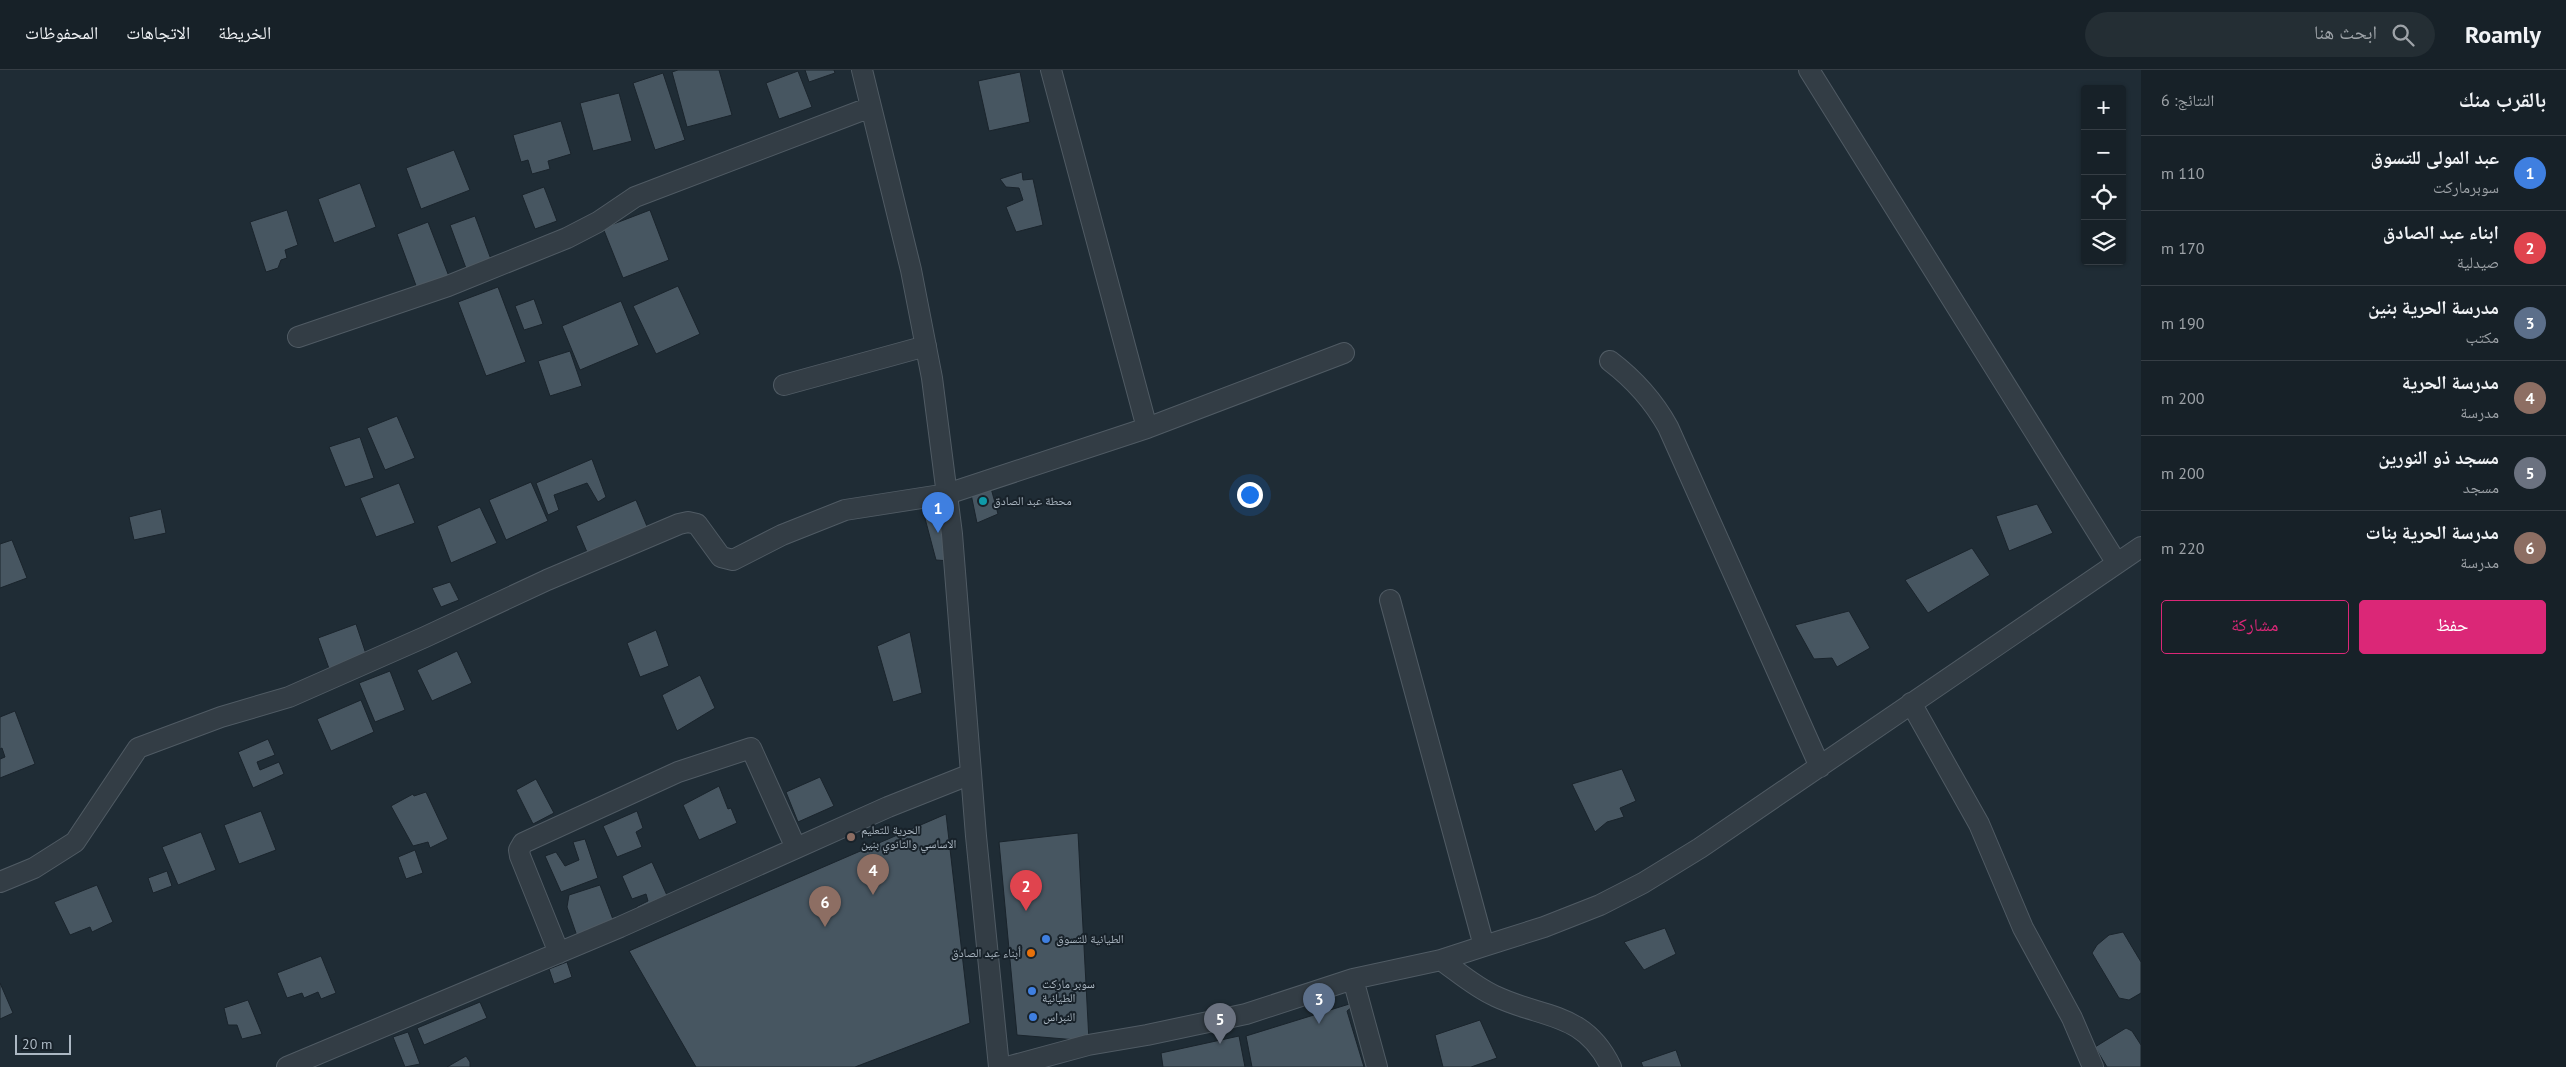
<!DOCTYPE html>
<html lang="ar">
<head>
<meta charset="utf-8">
<style>
	:root { --surface:#172128; --page:#242e34; --text:#f1f3f6; --muted:#9ea3a8; --line:#363e45; --accent:#db2777 }
	body { margin:0; font-family:"PT Sans","Noto Naskh Arabic",sans-serif; background:var(--page); color:var(--text); direction:rtl }
	.controls { position:absolute; right:15px; top:15px; display:grid; overflow:hidden; border-radius:5px; box-shadow:0 1px 4px #0004 }
	.controls button { width:45px; height:45px; display:grid; place-items:center; padding:0; border:0; border-bottom:1px solid var(--line); background:var(--surface); color:var(--text); font:25px sans-serif }
	.scale { position:absolute; left:15px; bottom:12px; width:56px; box-sizing:border-box; padding-left:5px; border:2px solid #acb8c3; border-top:0; font-size:14px; line-height:18px; white-space:nowrap; color:#acb8c3; -webkit-text-stroke:4px #18222a; paint-order:stroke }
	.you { position:absolute; left:1249px; top:424px; width:18px; height:18px; margin:-12px; border:4px solid #fff; border-radius:50%; background:#1a73e8; box-shadow:0 0 0 8px #1a73e833 }
	.badge { display:grid; place-items:center; width:32px; height:32px; border-radius:50%; background:var(--accent); color:#fff; font-size:16px; font-weight:700 }
	.pin { position:absolute; translate:-50% -41px; filter:drop-shadow(0 1px 2px #0008) }
	.pin::after { content:''; position:absolute; top:26px; width:18px; height:15px; background:inherit; clip-path:polygon(0 0,100% 0,50% 100%) }
	.list { margin:0; padding:0; list-style:none }
	h2 { display:flex; justify-content:space-between; align-items:center; height:65px; margin:0; padding:0 20px; font-size:21px }
	h2 small { font-size:16px; font-weight:400; color:var(--muted) }
	.list li { display:grid; grid-template-columns:32px 1fr auto; gap:15px; align-items:center; box-sizing:border-box; height:75px; padding:0 20px; border-top:1px solid var(--line) }
	.list b { display:block; font-size:19px; white-space:nowrap }
	.list p { margin:0; font-size:16px; white-space:nowrap; color:var(--muted) }
	.list em { font-size:16px; font-style:normal; color:var(--muted) }
	.actions { display:flex; gap:10px; padding:15px 20px }
	.actions a { flex:1; padding:11px 0; border:1px solid var(--accent); border-radius:5px; text-align:center; font-size:18px; color:var(--accent) }
	.actions .main { background:var(--accent); color:#fff }
	.icon { flex:none; width:28px; height:28px; fill:none; stroke:currentColor; stroke-width:2; stroke-linecap:round; stroke-linejoin:round }
	.map { position:relative; flex:none; width:2141px; height:997px; overflow:hidden; direction:ltr }
	header { display:flex; align-items:center; gap:30px; box-sizing:border-box; height:70px; padding:0 25px; background:var(--surface); border-bottom:1px solid var(--line) }
	header strong { font-size:24px }
	nav { display:flex; gap:28px; margin-inline-start:auto; font-size:18px }
	.search { width:350px; height:45px; background:var(--page); display:flex; align-items:center; gap:12px; box-sizing:border-box; padding:0 18px; border-radius:28px; color:var(--muted); font-size:19px }
	main { display:flex }
	aside { flex:1; background:var(--surface) }
	.map>svg:first-child { display:block }
	.building { fill:#475661; stroke:#1a242c }
	.lines { fill:none; stroke-linecap:round; stroke-linejoin:round }
	.minor-casing { stroke:#505b64; stroke-width:22 }
	.minor { stroke:#333d45; stroke-width:20 }
	.culture-dot { fill:#0f9aa8; stroke:#18222a; stroke-width:2 }
	.education-dot { fill:#8d6e63; stroke:#18222a; stroke-width:2 }
	.shop-dot { fill:#3f7fe0; stroke:#18222a; stroke-width:2 }
	.food-dot { fill:#e8710a; stroke:#18222a; stroke-width:2 }
	.labels { text-anchor:middle; stroke-width:4; stroke-linejoin:round; paint-order:stroke }
	.poi-label { font-size:12px; fill:#acb8c3; stroke:#18222a; text-anchor:start }
</style>
</head>
<body>
<header>
<strong>Roamly</strong>
<div class="search"><svg class="icon" aria-label="search" viewBox="0 0 24 24"><circle cx="10" cy="10" r="6"/><path d="M15 15l6 6"/></svg>ابحث هنا</div>
<nav><a>الخريطة</a><a>الاتجاهات</a><a>المحفوظات</a></nav>
</header>
<main>
<aside>
<h2>بالقرب منك<small>النتائج: 6</small></h2>
<ul class="list">
<li><span class="badge" style="background:#3f7fe0">1</span><div><b>عبد المولى للتسوق</b><p>سوبرماركت</p></div><em>110 m</em></li>
<li><span class="badge" style="background:#e0444e">2</span><div><b>ابناء عبد الصادق</b><p>صيدلية</p></div><em>170 m</em></li>
<li><span class="badge" style="background:#5c6f8a">3</span><div><b>مدرسة الحرية بنين</b><p>مكتب</p></div><em>190 m</em></li>
<li><span class="badge" style="background:#8d6e63">4</span><div><b>مدرسة الحرية</b><p>مدرسة</p></div><em>200 m</em></li>
<li><span class="badge" style="background:#6b7280">5</span><div><b>مسجد ذو النورين</b><p>مسجد</p></div><em>200 m</em></li>
<li><span class="badge" style="background:#8d6e63">6</span><div><b>مدرسة الحرية بنات</b><p>مدرسة</p></div><em>220 m</em></li>
</ul>
<div class="actions"><a class="main">حفظ</a><a>مشاركة</a></div>
</aside>
<div class="map">
<svg width="2141" height="997" viewBox="0 0 2141 997">
	<rect width="100%" height="100%" fill="#1f2c35"/>
	<path class="building" d="M678 0H719L732 45 687 57 672 2Z
		M805 0H834L835 3 809 12Z
		M798 1 812 37 779 49 766 13Z
		M1020 2 1030 52 989 61 978 11Z
		M663 3 685 70 655 80 633 13Z
		M619 23 632 71 593 81 580 33Z
		M561 51 571 84 548 91 550 99 532 104 528 90 521 92 513 65Z
		M454 80 470 120 421 139 406 98Z
		M1022 102 1023 110 1033 109 1043 155 1016 162 1006 137 1023 130 1019 118 1006 117 1000 109Z
		M360 113 376 157 334 173 318 129Z
		M544 117 557 151 535 159 522 125Z
		M287 140 298 175 285 180 287 188 281 190 278 198 266 202 250 152Z
		M650 140 669 190 623 208 603 158Z
		M475 146 492 192 467 201 450 155Z
		M428 152 450 209 418 221 397 164Z
		M678 216 700 264 656 284 633 236Z
		M498 217 526 292 486 306 458 232Z
		M534 229 543 254 524 260 515 236Z
		M621 231 639 275 580 300 562 256Z
		M570 281 582 316 550 326 538 291Z
		M397 346 415 388 385 400 367 358Z
		M360 367 374 408 345 417 329 377Z
		M592 389 606 427 598 432 587 413 554 425 559 440 548 445 536 413Z
		M531 412 548 451 506 470 489 430Z
		M399 413 415 453 376 467 360 428Z
		M991 418 998 444 977 453 971 424Z
		M636 430 649 461 589 487 576 456Z
		M944 432 951 491 936 490 922 437Z
		M2037 434 2053 463 2009 481 1996 446Z
		M480 437 497 473 451 493 437 456Z
		M161 439 166 463 134 470 129 447Z
		M12 470 27 508 0 518V474Z
		M1972 478 1990 505 1928 543 1905 510Z
		M450 512 459 530 441 537 432 518Z
		M1849 541 1870 578 1837 597 1832 588 1814 589 1795 555Z
		M356 554 368 590 331 604 318 568Z
		M656 560 669 596 640 607 627 573Z
		M910 562 922 623 893 632 877 576Z
		M457 581 472 613 432 631 417 600Z
		M390 601 405 640 375 652 359 613Z
		M700 605 715 638 677 661 662 625Z
		M361 630 374 662 331 681 317 649Z
		M15 641 35 694 0 708V689L5 687 2 678 0 679V647Z
		M268 669 275 685 257 692 260 700 279 692 284 704 253 718 238 682Z
		M1622 699 1636 731 1620 738 1624 747 1607 752 1595 762 1572 714Z
		M820 707 834 736 798 752 786 722Z
		M536 709 554 743 533 754 516 720Z
		M719 716 728 739 731 738 737 753 699 770 683 735Z
		M426 722 448 769 430 778 428 772 413 776 391 736 413 724 414 726Z
		M261 741 276 780 239 794 224 755Z
		M637 741 643 758 636 762 642 777 617 787 603 756Z
		M946 744 970 953 855 997H696L629 881Z
		M201 762 216 800 178 815 162 777Z
		M1078 763 1089 971 1017 965 999 772Z
		M585 769 598 808 561 822 545 786 556 782 565 796 579 790 573 772Z
		M415 780 423 803 406 809 398 787Z
		M652 792 670 832 640 845 636 837 648 831 646 824 632 829 622 806Z
		M167 801 172 816 153 823 148 808Z
		M97 815 113 852 92 862 90 857 70 865 54 832Z
		M600 815 614 852 577 866 567 837 569 825Z
		M1665 858 1676 884 1644 900 1624 872Z
		M2123 862 2141 892V923L2129 930 2119 928 2092 883 2097 875 2109 865Z
		M321 886 336 923 321 929 318 922 304 928 302 923 287 928 277 903Z
		M567 892 572 907 554 914 549 899Z
		M0 913 13 943 0 949Z
		M248 930 262 964 242 969 237 955H228L224 938Z
		M1359 931 1347 941 1364 997H1252L1246 966Z
		M480 932 487 948 424 975 417 958Z
		M1480 950 1497 988 1471 997H1443L1435 965Z
		M2126 958 2132 961 2141 975V997H2107L2095 977Z
		M408 962 420 994 405 997 393 967Z
		M1239 966 1245 997H1163L1161 983Z
		M1676 980 1682 997H1643L1641 992Z
		M466 986 470 992V997H447Z"/>
	<g class="lines">
		<defs>
			<path id="minor" d="M862 0 911 200 932 308 952 464 976 766 999 997
				M1051 0 1147 358
				M1809 0 2116 492
				M298 267 448 216 567 168 598 152 635 127 871 37
				M1610 291C1635 310 1653 330 1668 357L1820 697
				M784 315 926 276
				M1390 530 1484 876
				M1911 633 1979 754 2023 858 2072 948 2093 997
				M0 812 34 798 75 772 138 678 221 647 289 627 425 567 547 510 679 454 688 452 697 454 721 487 733 490 782 465 845 440 947 424 1147 358 1344 283
				M559 883 520 786 519 780 523 773 678 702 751 678 796 778
				M1441 890C1458 902 1475 917 1495 926 1543 949 1584 941 1611 997
				M1353 909 1377 997
				M287 997 620 857 888 737 971 704
				M1007 997 1088 975 1147 965 1246 944 1353 909 1441 890 1484 876 1544 857 1600 835 1643 813 1700 778 2141 477"/>
		</defs>
		<use href="#minor" class="minor-casing"/>
		<use href="#minor" class="minor"/>
	</g>
	<circle class="culture-dot" cx="983" cy="431" r="5"/>
	<circle class="education-dot" cx="851" cy="767" r="5"/>
	<g class="shop-dot">
		<circle cx="1046" cy="869" r="5"/>
		<circle cx="1032" cy="921" r="5"/>
		<circle cx="1033" cy="947" r="5"/>
	</g>
	<circle class="food-dot" cx="1031" cy="883" r="5"/>
	<g class="labels">
		<g class="poi-label">
			<text x="993" y="435">محطة عبد الصادق</text>
			<text x="861" y="764">الحرية للتعليم<tspan x="861" dy="14">الاساسي والثانوي بنين</tspan></text>
			<text x="1056" y="873">الطيانية للتسوق</text>
			<text x="1021" y="887" text-anchor="end">أبناء عبد الصادق</text>
			<text x="1042" y="918">سوبر ماركت<tspan x="1042" dy="14">الطيانية</tspan></text>
			<text x="1043" y="951">النبراس</text>
		</g>
	</g>
</svg>
<div class="controls">
<button>+</button>
<button>−</button>
<button><svg class="icon" aria-label="locate" viewBox="0 0 24 24"><circle cx="12" cy="12" r="6"/><path d="M12 2v4M12 18v4M2 12h4M18 12h4"/></svg></button>
<button><svg class="icon" aria-label="layers" viewBox="0 0 24 24"><path d="M12 4l9 5-9 5-9-5zM3 14l9 5 9-5"/></svg></button>
</div>
<div class="scale">20 m</div>
<div class="you"></div>
<div class="pin badge" style="left:938px;top:463px;background:#3f7fe0">1</div>
<div class="pin badge" style="left:1026px;top:841px;background:#e0444e">2</div>
<div class="pin badge" style="left:1319px;top:954px;background:#5c6f8a">3</div>
<div class="pin badge" style="left:873px;top:825px;background:#8d6e63">4</div>
<div class="pin badge" style="left:1220px;top:974px;background:#6b7280">5</div>
<div class="pin badge" style="left:825px;top:857px;background:#8d6e63">6</div>
</div>
</main>
</body>
</html>
